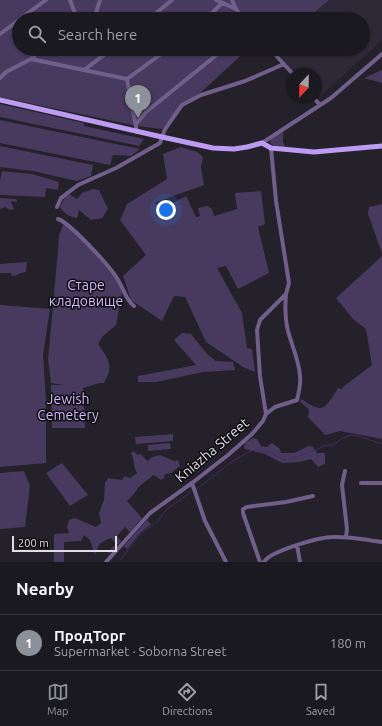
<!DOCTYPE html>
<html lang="en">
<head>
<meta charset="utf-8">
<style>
	:root { --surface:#1b1920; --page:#242229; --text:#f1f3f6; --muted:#a0a0a5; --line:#39383e; --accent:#8c9099 }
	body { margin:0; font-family:Ubuntu,sans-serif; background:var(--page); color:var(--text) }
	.compass { position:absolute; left:286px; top:68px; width:36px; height:36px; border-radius:50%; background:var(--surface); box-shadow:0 1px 3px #0004; rotate:202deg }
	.scale { position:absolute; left:12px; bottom:10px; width:105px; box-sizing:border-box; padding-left:4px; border:2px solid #e0dee4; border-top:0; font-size:11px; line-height:14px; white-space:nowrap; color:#e0dee4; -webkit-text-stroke:3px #0d0c0f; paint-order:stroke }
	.you { position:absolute; left:166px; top:210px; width:14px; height:14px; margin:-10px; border:3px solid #fff; border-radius:50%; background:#1a73e8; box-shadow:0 0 0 6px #1a73e833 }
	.badge { display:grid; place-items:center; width:26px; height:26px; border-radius:50%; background:var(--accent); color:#fff; font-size:13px; font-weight:700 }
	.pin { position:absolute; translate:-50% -33px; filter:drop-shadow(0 1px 2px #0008) }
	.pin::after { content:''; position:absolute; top:21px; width:14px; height:12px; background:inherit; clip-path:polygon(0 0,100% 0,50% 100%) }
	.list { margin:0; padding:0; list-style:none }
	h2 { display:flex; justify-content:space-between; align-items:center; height:52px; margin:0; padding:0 16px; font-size:17px }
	h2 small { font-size:13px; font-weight:400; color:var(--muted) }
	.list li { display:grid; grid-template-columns:26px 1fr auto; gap:12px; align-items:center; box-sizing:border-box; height:56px; padding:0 16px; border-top:1px solid var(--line) }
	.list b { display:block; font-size:15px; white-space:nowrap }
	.list p { margin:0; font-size:13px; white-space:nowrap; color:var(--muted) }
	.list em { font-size:13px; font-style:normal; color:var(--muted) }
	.icon { flex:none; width:22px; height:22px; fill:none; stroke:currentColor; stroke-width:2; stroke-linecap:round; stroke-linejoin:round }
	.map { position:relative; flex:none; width:382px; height:562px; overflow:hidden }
	.search { position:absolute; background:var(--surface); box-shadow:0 1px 3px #0004; left:12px; right:12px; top:12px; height:44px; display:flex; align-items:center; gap:10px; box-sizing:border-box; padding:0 14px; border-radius:22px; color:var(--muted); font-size:15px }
	.sheet { height:108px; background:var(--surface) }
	nav { display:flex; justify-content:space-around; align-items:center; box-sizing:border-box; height:56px; border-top:1px solid var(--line); background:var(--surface); font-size:11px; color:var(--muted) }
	nav a { display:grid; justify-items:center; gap:2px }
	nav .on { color:var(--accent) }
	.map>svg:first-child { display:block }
	.built { fill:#2e2937 }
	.green { fill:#483a5e }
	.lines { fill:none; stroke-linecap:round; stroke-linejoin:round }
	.stream { stroke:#422c60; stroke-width:1 }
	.minor { stroke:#6f5f8a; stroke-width:4 }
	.major { stroke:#bd9bf3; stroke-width:5 }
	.labels { text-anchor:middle; stroke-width:3; stroke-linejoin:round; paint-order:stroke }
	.park-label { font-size:14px; fill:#d3bafe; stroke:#0d0c0f }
	.street-label { font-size:14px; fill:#e0dee4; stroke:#0d0c0f }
</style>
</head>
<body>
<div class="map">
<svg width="382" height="562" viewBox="0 0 382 562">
	<rect width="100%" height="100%" fill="#24212a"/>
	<path class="built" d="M329 0H382V40L318 98 316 96V74H296L274 49H363V19H307Z"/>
	<path class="green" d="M0 0H329L307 19H19V49H248L198 95 182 103 162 129 137 126 0 97Z
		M382 70V83L364 78Z
		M0 104 84 123V126L144 139 139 146 0 117Z
		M0 120 140 149 131 156 113 155 110 165 0 143Z
		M283 132V142L285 146 283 147 273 145 270 143 271 139Z
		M0 146 93 165 91 176 77 181 33 171 0 167Z
		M181 147 197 152 203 157 201 167 204 185 154 203 170 208 173 203 186 196 196 217 200 216 198 208 208 206 212 209 214 216 237 209 235 193 261 191 265 224 258 227 269 273 238 289 226 266 217 268 242 313 247 348 252 349 255 372 243 367 206 342 185 297 174 296 162 321 131 300 123 276 146 255 120 220 127 204 167 179 163 154Z
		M2 171 32 174 59 182 58 190 46 188 45 197 0 195V181Z
		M93 189 99 190 108 209 102 218 91 220 79 210 77 218C70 217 64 214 60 207L65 197 69 194 77 199 82 193Z
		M0 198 16 199 17 201 16 202 13 201 11 202 14 209 10 210 5 207 0 209Z
		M382 204V253L368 214 369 207Z
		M64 223 89 247 117 280 122 293 116 325 103 336 98 344C109 359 114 366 104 383H99L83 388 85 428H52L51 385H64L51 383 48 360 58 250 59 235Z
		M382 256V439L340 431 325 435 308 417 309 409 300 402 301 399C324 414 324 410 338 388L342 389 343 387 372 365 366 329 353 319 336 298Z
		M27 262 26 272C20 272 18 276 12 276L11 273H0V264Z
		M0 305 50 309 43 355 46 401V463L0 467Z
		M182 333 191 334 207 354 216 361 233 362 235 370 203 372 156 382H138V376L196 365 174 340Z
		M173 434V441L136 444 135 437Z
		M253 438 257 439 261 446 267 447 272 443 280 449 281 453H294L309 446 313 447 317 453H325V464L318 467 311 459 300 462 282 463 265 454 245 449 244 447 245 443Z
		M170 443 171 449 148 451V445Z
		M133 451 138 455 140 454 144 457 146 460 148 461 152 457 160 455 174 461 178 460 180 466 171 473 165 474 164 478 161 480 156 476 153 475C149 480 142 483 138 488 135 493 131 497 127 501L142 518 130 532 125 527 117 536 121 541 110 554 108 552 116 544 111 538C98 543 100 543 95 555L90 540 84 535 81 541 64 542V562H54V534L69 533 67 527 69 520 75 518 96 527 101 523 99 513 104 500 105 483 108 478 122 480 124 476 130 478 137 473C133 467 135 460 131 454Z
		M62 463 88 495 70 506 46 473Z
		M24 471 30 486 25 527 0 529V473Z
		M147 520 151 524 140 533 127 549 124 546Z"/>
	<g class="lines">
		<path class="stream" d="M197 489 234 460 249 452 255 450 272 454 284 460 291 459 316 450 324 446 333 445 341 439 351 435 358 436 382 444
			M121 559 141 533 157 522 167 509 191 492"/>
		<path class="minor" d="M70 0 76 16 75 19
			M216 0 236 9 243 19
			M232 0 236 9
			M20 19 46 0
			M94 19 100 0
			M149 19 172 0
			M206 19 222 3
			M0 34 19 20
			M270 49 293 74
			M31 59 127 79 137 132
			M84 70 112 49
			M0 78 6 72 31 59 42 49
			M127 79 168 49
			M314 98 320 105
			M136 124 146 112 224 49
			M262 143 331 98 382 54
			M57 207 61 198 78 185 116 168 160 143 165 129 182 105 201 95 245 81 284 64
			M58 219C70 223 111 267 118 280 124 289 125 299 134 306
			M266 414 275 407 297 400C299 392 301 384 300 376 299 360 292 346 288 331 285 319 285 306 286 294
			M345 471 342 485 347 529 346 537
			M192 483 205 521 226 562
			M361 483H382
			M297 545 300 562
			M106 562 150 513 192 483 228 455 252 434 263 421 266 414 260 376 257 330 260 320 286 294 289 283 276 201 271 148
			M260 562 243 513V509L247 507 286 502 313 496
			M264 562C270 551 320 537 333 537 349 536 366 540 382 542"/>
		<path class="major" d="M0 100 162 137 213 148 234 149 247 147 262 143 271 148 314 152 382 146"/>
	</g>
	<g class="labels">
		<g class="park-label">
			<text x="86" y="290">Старе<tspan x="86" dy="16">кладовище</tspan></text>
			<text x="68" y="404">Jewish<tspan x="68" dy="16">Cemetery</tspan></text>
		</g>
		<g class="street-label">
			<text transform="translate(212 450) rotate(-40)" y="5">Kniazha Street</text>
		</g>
	</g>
</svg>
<svg class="compass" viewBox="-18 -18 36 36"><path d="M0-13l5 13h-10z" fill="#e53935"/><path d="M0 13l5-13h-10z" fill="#a0a0a5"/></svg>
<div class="scale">200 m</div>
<div class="you"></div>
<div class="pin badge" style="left:138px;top:118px">1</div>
<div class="search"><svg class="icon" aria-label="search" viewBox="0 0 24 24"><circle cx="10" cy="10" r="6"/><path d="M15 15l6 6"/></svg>Search here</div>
</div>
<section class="sheet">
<h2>Nearby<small></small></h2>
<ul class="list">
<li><span class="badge">1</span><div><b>ПродТорг</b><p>Supermarket · Soborna Street</p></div><em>180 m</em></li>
</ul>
</section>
<nav>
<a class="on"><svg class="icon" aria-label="map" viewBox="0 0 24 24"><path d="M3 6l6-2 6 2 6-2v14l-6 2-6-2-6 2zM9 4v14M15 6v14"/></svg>Map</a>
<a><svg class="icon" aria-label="directions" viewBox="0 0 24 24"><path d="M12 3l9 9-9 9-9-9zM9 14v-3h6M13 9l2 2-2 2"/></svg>Directions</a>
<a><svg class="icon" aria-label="saved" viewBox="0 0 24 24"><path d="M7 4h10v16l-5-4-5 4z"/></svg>Saved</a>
</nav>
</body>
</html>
